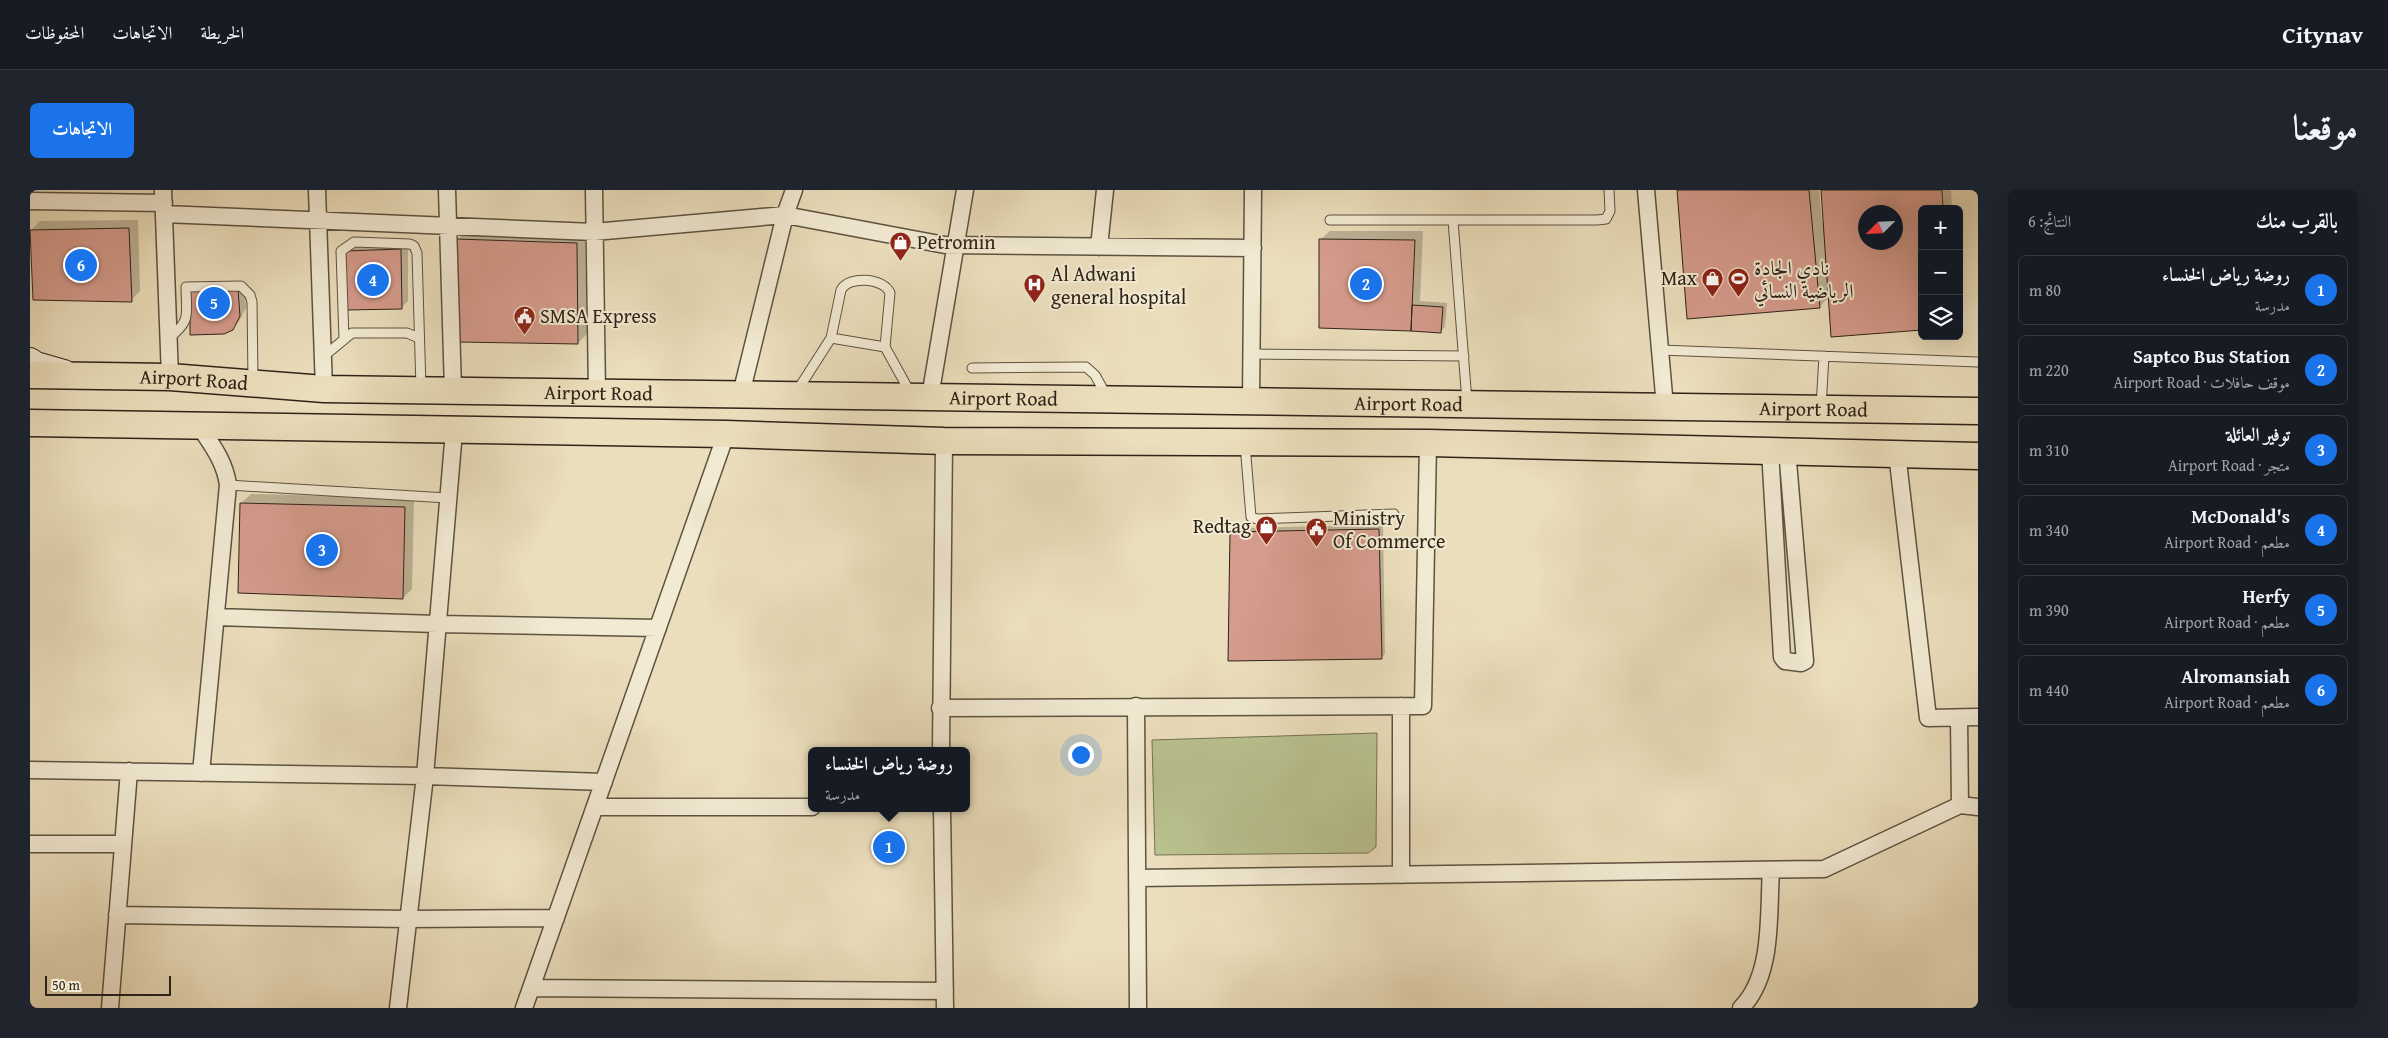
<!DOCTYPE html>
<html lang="ar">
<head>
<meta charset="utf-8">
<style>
	:root { --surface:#171b24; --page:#20242c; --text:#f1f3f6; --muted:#9ea1a6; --line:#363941; --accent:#1a73e8 }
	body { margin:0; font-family:"Gentium Book Plus",Amiri,serif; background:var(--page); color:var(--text); direction:rtl }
	.controls { position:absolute; right:15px; top:15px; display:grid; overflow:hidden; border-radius:8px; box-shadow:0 5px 20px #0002 }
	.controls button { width:45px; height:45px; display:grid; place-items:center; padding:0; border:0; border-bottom:1px solid var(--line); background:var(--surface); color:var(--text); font:25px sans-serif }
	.compass { position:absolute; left:1828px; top:15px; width:45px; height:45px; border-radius:50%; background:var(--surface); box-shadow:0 5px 20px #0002; rotate:246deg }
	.scale { position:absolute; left:15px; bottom:12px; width:126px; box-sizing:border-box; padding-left:5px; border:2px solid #2f2318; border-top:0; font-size:14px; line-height:18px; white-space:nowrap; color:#2f2318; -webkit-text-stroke:4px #f2ead3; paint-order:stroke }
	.you { position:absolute; left:1050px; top:564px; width:18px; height:18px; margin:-12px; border:4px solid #fff; border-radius:50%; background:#1a73e8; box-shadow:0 0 0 8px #1a73e833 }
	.badge { display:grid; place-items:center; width:32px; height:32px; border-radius:50%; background:var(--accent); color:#fff; font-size:16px; font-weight:700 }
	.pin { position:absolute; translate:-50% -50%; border:2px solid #fff; box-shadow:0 1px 5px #0006 }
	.popup { position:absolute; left:778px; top:557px; width:162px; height:65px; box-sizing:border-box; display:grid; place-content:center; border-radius:8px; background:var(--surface); filter:drop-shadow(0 1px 4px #0005); font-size:16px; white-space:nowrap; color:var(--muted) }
	.popup b { font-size:19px; color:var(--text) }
	.popup::after { content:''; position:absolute; left:50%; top:100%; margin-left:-10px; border:10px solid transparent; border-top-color:var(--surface) }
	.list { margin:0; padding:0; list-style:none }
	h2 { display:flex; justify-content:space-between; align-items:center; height:65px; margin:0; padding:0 20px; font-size:21px }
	h2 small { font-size:16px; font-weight:400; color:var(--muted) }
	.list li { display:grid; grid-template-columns:32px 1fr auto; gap:15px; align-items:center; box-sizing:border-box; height:70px; margin:0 10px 10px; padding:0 10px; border:1px solid var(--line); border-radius:8px }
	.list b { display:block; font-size:19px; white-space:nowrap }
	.list p { margin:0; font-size:16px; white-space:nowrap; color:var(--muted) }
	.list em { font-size:16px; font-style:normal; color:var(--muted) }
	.icon { flex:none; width:28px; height:28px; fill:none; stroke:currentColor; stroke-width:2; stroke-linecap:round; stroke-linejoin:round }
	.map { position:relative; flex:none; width:1948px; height:818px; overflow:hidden; direction:ltr; border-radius:8px }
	header { display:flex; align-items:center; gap:30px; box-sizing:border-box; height:70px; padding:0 25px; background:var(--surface); border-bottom:1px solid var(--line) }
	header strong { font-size:24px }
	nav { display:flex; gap:28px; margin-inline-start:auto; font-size:18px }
	.intro { display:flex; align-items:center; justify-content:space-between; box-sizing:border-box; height:120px; padding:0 30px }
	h1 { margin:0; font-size:35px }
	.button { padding:12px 22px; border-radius:8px; background:var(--accent); color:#fff; font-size:18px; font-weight:700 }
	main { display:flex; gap:30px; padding:0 30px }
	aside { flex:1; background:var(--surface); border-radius:8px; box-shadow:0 5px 20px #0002 }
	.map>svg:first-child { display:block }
	.green { fill:#b9c18f; stroke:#747254 }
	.shadow { fill:#0003; fill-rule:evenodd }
	.building { fill:#d59b8c; stroke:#2f2318; fill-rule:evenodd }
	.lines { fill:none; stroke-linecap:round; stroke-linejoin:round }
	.lane-casing { stroke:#5e5241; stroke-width:11 }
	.street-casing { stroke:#5e5241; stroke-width:19 }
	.secondary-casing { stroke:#2f2318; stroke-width:26 }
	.primary-casing { stroke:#2f2318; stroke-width:29 }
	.lane { stroke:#f2ead3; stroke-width:9 }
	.street { stroke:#f2ead3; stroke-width:16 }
	.secondary { stroke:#f2ead3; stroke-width:24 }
	.primary { stroke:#ebdebc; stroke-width:26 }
	.labels { text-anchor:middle; stroke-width:4; stroke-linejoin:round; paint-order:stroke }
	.poi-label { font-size:20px; fill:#2f2318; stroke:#f2ead3; text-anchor:start }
	.street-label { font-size:20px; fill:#2f2318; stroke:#f2ead3 }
</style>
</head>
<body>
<header>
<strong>Citynav</strong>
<nav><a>الخريطة</a><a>الاتجاهات</a><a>المحفوظات</a></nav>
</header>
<div class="intro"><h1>موقعنا</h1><a class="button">الاتجاهات</a></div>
<main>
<aside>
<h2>بالقرب منك<small>النتائج: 6</small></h2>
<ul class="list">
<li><span class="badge">1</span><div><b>روضة رياض الخنساء</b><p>مدرسة</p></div><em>80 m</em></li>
<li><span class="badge">2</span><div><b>Saptco Bus Station</b><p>موقف حافلات · Airport Road</p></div><em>220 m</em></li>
<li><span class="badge">3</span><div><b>توفير العائلة</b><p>متجر · Airport Road</p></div><em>310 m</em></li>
<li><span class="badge">4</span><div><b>McDonald's</b><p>مطعم · Airport Road</p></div><em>340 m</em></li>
<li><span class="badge">5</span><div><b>Herfy</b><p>مطعم · Airport Road</p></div><em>390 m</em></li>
<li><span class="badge">6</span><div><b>Alromansiah</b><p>مطعم · Airport Road</p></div><em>440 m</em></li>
</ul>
</aside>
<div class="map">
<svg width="1948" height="818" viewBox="0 0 1948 818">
	<rect width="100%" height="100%" fill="#ebdebc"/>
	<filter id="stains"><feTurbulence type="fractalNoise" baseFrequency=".004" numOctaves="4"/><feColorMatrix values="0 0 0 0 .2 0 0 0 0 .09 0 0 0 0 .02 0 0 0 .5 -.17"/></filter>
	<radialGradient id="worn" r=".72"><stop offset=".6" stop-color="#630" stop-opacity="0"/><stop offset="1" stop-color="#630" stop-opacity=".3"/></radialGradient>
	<path class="green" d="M1347 543 1346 657 1338 663 1125 665 1122 550Z"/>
	<path class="shadow" d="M1649 0H1789L1792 32H1794L1792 0H1921L1922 19H1892V139L1799 107 1789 117ZM1836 22H1866V52H1836Z
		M108 30 110 101 101 110 1 40 10 31Z
		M436 41 555 44 557 144 548 153 427 50Z
		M1300 41H1393L1390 111 1417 113 1415 137 1411 141 1290 50Z
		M378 53V111L371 118 316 61 323 55Z
		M215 93 216 118 209 131 202 139 168 95Z
		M221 304 384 308 382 399 373 408 211 313Z
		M1353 335 1355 464 1351 468 1201 342 1206 338Z"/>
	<path class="building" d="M1647 0H1779L1790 118 1657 129Z
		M1791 0H1912L1913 19H1892V140L1801 147ZM1836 22H1866V52H1836Z
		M99 38 102 112 3 110 0 40Z
		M426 49 547 53 548 154 428 152Z
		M1289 49 1385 50 1381 141 1289 138Z
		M371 59 372 119 316 120 315 61Z
		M208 99 210 126 203 140 194 144 160 145V101Z
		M1382 115 1413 117 1411 143 1381 141Z
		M210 313 375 317 373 409 208 403Z
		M1349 339 1352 469 1198 471 1200 342Z"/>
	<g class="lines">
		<defs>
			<path id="lane" d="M1300 30H1567L1576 29 1580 21 1579 0
				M1423 30 1437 212
				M139 148C162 130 156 124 156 97L211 96 220 105 222 112 223 190
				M801 148 811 100C819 85 854 88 860 103L855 157
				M314 149 311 61 324 52 380 54 384 56 387 63 391 198
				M1630 160 1948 172
				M1222 164 1434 166
				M294 166 322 143H377L389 148
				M942 178 1056 177 1065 185 1076 205
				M767 201 801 148 855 157 881 204
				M1791 217 1794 166
				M1215 254 1221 327 1227 329 1364 324
				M198 295 418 308"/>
			<path id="street" d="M133 0 140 187
				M287 0 294 199
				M417 0 423 200
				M564 0 567 203
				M1616 0 1635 217
				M0 11 134 13
				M134 24 564 42 755 25 915 55 1223 58
				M1069 57 1075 0
				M711 204 755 25 764 0
				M900 207 935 0
				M1221 211 1223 0
				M170 237C182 255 195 272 198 295L171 583
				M1740 260 1752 467 1755 471 1771 473 1775 471 1757 260
				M1867 263 1898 528 1948 527
				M186 427 407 434 628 438
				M1106 516 1108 818
				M910 518 1393 516 1398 253
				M911 561 914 251
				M0 580 395 586 574 592
				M1930 615 1948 617
				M565 617H782
				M912 618 915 818
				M0 654H93
				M1371 685V516
				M1107 688 1794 679 1930 615 1929 528
				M87 725 379 729 526 728
				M501 798 915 801
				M80 818 99 581
				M368 818 395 586 424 241
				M494 818 696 244
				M1711 818C1744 785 1738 723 1741 680"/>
			<path id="secondary" d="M0 170 6 174 34 182"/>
			<g id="primary">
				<path id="s1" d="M0 185 140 187 294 199 1948 221"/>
				<path d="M0 233 696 244 914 251 1398 253 1948 266"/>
			</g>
		</defs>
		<use href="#lane" class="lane-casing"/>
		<use href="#street" class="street-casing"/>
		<use href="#secondary" class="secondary-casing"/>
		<use href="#primary" class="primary-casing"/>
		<use href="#lane" class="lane"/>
		<use href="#street" class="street"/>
		<use href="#secondary" class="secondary"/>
		<use href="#primary" class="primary"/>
	</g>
	<defs>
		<symbol id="shop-pin" viewBox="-11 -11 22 30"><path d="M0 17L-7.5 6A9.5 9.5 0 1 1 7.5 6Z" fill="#8f2418" stroke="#f2ead3"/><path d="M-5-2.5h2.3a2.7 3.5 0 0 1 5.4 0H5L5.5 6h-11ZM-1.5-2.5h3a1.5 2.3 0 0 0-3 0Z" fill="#fff"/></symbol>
		<symbol id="stadium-pin" viewBox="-11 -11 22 30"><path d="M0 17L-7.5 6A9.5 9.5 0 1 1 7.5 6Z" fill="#8f2418" stroke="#f2ead3"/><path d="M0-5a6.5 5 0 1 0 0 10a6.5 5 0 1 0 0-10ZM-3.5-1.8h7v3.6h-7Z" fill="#fff"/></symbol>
		<symbol id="hospital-pin" viewBox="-11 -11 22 30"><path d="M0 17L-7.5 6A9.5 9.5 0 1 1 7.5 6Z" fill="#8f2418" stroke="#f2ead3"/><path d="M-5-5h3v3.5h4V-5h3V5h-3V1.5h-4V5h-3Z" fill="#fff"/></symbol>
		<symbol id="civic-pin" viewBox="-11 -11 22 30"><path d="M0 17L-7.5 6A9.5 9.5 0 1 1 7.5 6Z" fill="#8f2418" stroke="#f2ead3"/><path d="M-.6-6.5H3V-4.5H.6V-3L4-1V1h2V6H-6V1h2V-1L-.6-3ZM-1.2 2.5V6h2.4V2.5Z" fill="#fff"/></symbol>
	</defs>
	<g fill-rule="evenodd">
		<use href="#shop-pin" x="858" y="40" width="25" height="34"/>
		<use href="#shop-pin" x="1670" y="76" width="25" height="34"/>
		<use href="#stadium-pin" x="1696" y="76" width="25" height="34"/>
		<use href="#hospital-pin" x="992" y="82" width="25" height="34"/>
		<use href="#civic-pin" x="482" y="114" width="25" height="34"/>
		<use href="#shop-pin" x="1224" y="324" width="25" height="34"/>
		<use href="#civic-pin" x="1274" y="326" width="25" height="34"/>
	</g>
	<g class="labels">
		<g class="poi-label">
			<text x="887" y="59">Petromin</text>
			<text x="1724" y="85">نادي الجادة<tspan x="1724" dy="23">الرياضية النسائي</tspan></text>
			<text x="1021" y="91">Al Adwani<tspan x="1021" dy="23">general hospital</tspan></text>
			<text x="1667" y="95" text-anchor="end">Max</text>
			<text x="510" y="133">SMSA Express</text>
			<text x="1303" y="335">Ministry<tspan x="1303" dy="23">Of Commerce</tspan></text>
			<text x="1221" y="343" text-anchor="end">Redtag</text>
		</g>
		<g class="street-label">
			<text dy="7" stroke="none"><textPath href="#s1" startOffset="164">Airport Road</textPath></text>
			<text dy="7" stroke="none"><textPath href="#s1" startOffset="569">Airport Road</textPath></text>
			<text dy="7" stroke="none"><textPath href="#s1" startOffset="974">Airport Road</textPath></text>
			<text dy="7" stroke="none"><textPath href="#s1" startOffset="1379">Airport Road</textPath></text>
			<text dy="7" stroke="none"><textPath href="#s1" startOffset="1784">Airport Road</textPath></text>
		</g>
	</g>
	<rect width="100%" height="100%" filter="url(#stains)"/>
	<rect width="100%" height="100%" fill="url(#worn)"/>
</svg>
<div class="controls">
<button>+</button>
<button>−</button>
<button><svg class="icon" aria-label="layers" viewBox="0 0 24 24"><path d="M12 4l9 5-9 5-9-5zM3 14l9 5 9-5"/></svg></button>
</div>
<svg class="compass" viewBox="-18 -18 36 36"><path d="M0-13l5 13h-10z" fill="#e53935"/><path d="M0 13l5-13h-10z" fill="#9ea1a6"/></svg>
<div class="scale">50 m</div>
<div class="you"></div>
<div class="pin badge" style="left:859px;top:657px">1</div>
<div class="popup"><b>روضة رياض الخنساء</b>مدرسة</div>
<div class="pin badge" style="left:1336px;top:94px">2</div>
<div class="pin badge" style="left:292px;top:360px">3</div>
<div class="pin badge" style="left:343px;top:90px">4</div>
<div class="pin badge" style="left:184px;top:113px">5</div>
<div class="pin badge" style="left:51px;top:75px">6</div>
</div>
</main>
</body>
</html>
